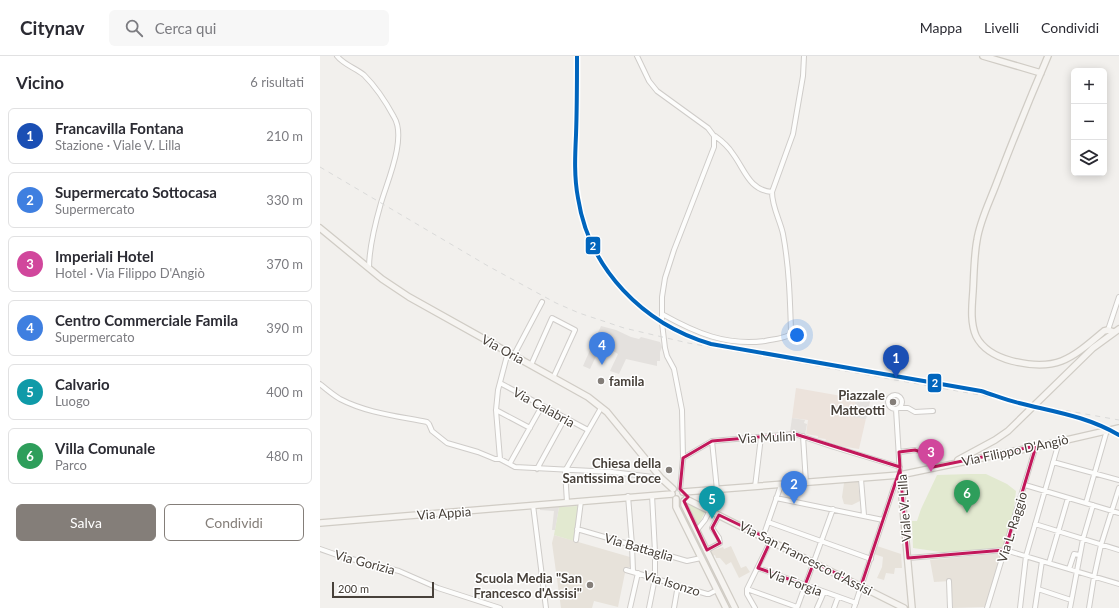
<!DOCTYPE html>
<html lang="it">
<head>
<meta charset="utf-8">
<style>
	:root { --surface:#fff; --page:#f7f7f7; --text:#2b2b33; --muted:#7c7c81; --line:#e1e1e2; --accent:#847e79 }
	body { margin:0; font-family:Lato,sans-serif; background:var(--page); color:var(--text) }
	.controls { position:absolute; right:12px; top:12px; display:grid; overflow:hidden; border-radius:6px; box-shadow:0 2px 10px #0003 }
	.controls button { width:36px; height:36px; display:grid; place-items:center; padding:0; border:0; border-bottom:1px solid var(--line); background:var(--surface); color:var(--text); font:20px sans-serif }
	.scale { position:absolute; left:12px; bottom:10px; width:102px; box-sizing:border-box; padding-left:4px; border:2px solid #48413a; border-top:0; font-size:11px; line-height:14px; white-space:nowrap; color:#48413a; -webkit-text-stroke:3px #fff; paint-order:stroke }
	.you { position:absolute; left:477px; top:279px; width:14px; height:14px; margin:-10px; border:3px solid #fff; border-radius:50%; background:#1a73e8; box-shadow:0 0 0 6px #1a73e833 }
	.badge { display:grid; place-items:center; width:26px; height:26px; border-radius:50%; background:var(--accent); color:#fff; font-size:13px; font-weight:700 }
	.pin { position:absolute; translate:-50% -33px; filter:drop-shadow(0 1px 2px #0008) }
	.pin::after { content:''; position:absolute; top:21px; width:14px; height:12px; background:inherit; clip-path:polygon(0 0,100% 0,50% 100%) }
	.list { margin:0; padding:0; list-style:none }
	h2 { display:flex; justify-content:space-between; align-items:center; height:52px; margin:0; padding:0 16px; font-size:17px }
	h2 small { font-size:13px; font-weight:400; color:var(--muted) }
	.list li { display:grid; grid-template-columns:26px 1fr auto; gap:12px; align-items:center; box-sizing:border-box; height:56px; margin:0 8px 8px; padding:0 8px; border:1px solid var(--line); border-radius:6px }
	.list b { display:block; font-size:15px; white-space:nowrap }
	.list p { margin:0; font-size:13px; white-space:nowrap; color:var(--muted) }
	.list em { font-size:13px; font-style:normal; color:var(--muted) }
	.actions { display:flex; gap:8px; padding:12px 16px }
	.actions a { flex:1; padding:9px 0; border:1px solid var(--accent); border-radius:6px; text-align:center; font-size:14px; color:var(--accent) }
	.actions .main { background:var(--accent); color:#fff }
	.icon { flex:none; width:22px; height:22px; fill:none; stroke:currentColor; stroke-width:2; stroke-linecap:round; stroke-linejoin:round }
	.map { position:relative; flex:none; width:799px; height:552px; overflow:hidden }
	header { display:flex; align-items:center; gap:24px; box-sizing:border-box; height:56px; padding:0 20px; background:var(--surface); border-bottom:1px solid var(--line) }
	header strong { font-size:19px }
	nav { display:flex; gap:22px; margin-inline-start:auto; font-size:14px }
	.search { width:280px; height:36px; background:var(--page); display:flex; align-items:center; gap:10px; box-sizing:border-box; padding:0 14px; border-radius:6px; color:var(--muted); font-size:15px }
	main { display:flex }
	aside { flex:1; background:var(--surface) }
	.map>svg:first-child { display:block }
	.commercial { fill:#ece3dc }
	.education { fill:#e7e2da }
	.green { fill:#e2e9d0 }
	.parking { fill:#e4e1de }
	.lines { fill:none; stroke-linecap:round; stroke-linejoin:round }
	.street-casing { stroke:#cfccc9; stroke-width:6 }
	.secondary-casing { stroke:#d0ccc5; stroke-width:8 }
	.street { stroke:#fdfdfc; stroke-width:4 }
	.secondary { stroke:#f6f4f1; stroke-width:5.5 }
	.rail { stroke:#dadad9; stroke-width:1; stroke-dasharray:5 5; stroke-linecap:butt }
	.rail-1-casing { stroke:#fff; stroke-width:7 }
	.rail-1 { stroke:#0065bd; stroke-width:4 }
	.marked { fill:none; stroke:#c2185b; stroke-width:3; stroke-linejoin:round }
	.poi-dot { fill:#847e79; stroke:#fff; stroke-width:1.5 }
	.labels { text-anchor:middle; stroke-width:3; stroke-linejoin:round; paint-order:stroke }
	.street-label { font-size:13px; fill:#48413a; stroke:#fff }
	.poi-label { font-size:13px; font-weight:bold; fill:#48413a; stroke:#fff; text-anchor:end }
	.line-badge { stroke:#fff; stroke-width:1.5 }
	.badge-label { font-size:11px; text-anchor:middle; font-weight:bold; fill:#fff }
</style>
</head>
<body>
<header>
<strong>Citynav</strong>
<div class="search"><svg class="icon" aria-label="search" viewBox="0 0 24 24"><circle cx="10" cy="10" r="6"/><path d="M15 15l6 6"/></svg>Cerca qui</div>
<nav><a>Mappa</a><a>Livelli</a><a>Condividi</a></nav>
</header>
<main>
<aside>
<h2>Vicino<small>6 risultati</small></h2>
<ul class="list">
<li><span class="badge" style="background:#1a4fb4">1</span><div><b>Francavilla Fontana</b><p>Stazione · Viale V. Lilla</p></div><em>210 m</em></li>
<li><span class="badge" style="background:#3f7fe0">2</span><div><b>Supermercato Sottocasa</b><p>Supermercato</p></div><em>330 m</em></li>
<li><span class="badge" style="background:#d1479c">3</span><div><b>Imperiali Hotel</b><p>Hotel · Via Filippo D'Angiò</p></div><em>370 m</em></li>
<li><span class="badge" style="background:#3f7fe0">4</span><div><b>Centro Commerciale Famila</b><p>Supermercato</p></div><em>390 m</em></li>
<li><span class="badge" style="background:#0f9aa8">5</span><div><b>Calvario</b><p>Luogo</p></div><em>400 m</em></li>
<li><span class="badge" style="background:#2e9e5b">6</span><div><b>Villa Comunale</b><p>Parco</p></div><em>480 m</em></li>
</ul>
<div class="actions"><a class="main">Salva</a><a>Condividi</a></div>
</aside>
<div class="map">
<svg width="799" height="552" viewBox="0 0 799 552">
	<rect width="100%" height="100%" fill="#f2f0ed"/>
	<path class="commercial" d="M476 332 550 345 539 393 513 389V387L505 385 506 383 498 382V380L486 378 488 364 472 362Z"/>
	<path class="education" d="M538 426 540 445 532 449 524 448 522 441 524 427Z
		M234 479 310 501V511L306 512 298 551 274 545 272 552H241L232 487Z
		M411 490 421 512 426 510 430 516 419 522 411 506 406 509 400 502H396L395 499 393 500 391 495 403 491 404 493Z
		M557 490 581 498 582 512H575L574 518 566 517 564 524 557 522 562 511 563 501 554 498Z
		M682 497 665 551 633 552 631 525 614 526 610 504Z"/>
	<path class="green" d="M650 418H666L687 428 696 435 694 452H696L684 492 628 497 593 492 592 465H597L601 453 617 419Z
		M369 445 385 453V456L377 472 365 448Z
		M258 450 254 485 234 479 239 451Z"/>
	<path class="parking" d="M281 270 296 274 311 281 319 283 321 281 340 286 342 291 340 296V305H337V310L306 303 299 318 290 315 298 298 290 293 281 291 280 292 270 313 263 310 273 287 275 286 274 285Z
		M536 343 550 345 546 363 533 361Z
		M472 362 485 364 484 367 487 368 485 379 470 376Z
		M220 451H239L235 474H232L234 455 220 454Z"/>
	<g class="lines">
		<defs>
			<path id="street" d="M17 0C24 9 36 12 44 19 55 30 67 48 74 61 87 82 67 126 61 147 55 168 49 191 49 212
				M317 0 329 25 337 35 388 72 394 80V91L354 194 345 222 342 241V267L345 292 347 300 354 313 362 354 363 402 360 433
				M395 80C402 85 408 90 413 98 425 114 429 134 452 136
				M342 258C376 277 406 290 445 285 454 283 462 283 469 279L471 275C470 243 469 210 463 178 460 164 452 151 452 136L473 78 483 20 484 0
				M788 274 799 241
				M194 299 222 246
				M211 309 232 262 255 274 233 322
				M180 327 268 374
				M0 328C6 333 13 339 20 343 47 357 77 360 107 366L109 368 112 375 127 387 158 396 175 403H180L195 411 292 416 341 422
				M568 346a7 7 0 1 1 14 0a7 7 0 1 1-14 0Z
				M579 352H588L595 356 613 355
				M176 354 210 372
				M483 380 486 427
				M392 385 397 434
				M579 396 595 394 612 400 614 401 613 411
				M363 402 392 385 475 378 514 391 580 411
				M180 403 176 354 178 334 188 296
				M733 406 799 424
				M190 407 222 350
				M217 413 245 362
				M541 423 544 459
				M705 429 799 457
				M435 431 441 381
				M308 440 312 489 313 515
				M456 442 563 464
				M247 446 245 415 281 352
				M766 447 787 374
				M213 449 226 552
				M448 466 551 503
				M715 468 799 494
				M257 473 367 505 381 502
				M377 474 385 464 390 454
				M443 481 461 429
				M256 484 261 445
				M0 493 20 500 79 515 118 532 180 552
				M387 494 400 487 399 482 392 472 399 459
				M588 502 685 494 799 528
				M729 507 748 442
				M438 512 536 547
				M749 513 754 498 759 499
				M306 514 387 538H389L397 534
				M629 525 630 552
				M427 533 477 551
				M718 533 751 544
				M310 552 318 517
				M329 552 335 522V496L332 439
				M354 552 358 529
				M435 552 427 538V533L451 484
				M477 552 513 453
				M497 552 504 536
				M514 552 518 541
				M534 552 574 431 580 419 576 353
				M667 552 716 390
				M700 552 706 500 739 386
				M715 552 722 505
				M750 552 763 483 773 449
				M769 552 774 521 781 489 799 432"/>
			<path id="secondary" d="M663 0 721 17
				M728 0C710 42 693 84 677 126 670 145 660 164 657 184 654 200 654 218 653 235 652 250 650 266 656 280 663 294 677 301 692 305 737 316 751 303 784 275L788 274 794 276
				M0 172 62 223 89 241 268 341 287 356 341 422 353 433
				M638 404 675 384 688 375 773 292 799 273
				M580 419 592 552
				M363 436 580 419 729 388 799 372
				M356 443V451L406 552
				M366 443 584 552
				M364 445V449L415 552
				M0 467 352 438"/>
		</defs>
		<use href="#street" class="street-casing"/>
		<use href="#secondary" class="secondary-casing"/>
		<use href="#street" class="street"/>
		<use href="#secondary" class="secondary"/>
		<path class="rail" d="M0 111 168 210 236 247 259 257 304 272 368 287 699 346
			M726 351 799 364"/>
		<defs>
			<path id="rail-1" d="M257 0C257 26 257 52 256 79 255 100 254 121 258 142 269 213 323 268 391 288L661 335C674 339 686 344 699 347 735 356 766 360 799 379"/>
		</defs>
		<use href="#rail-1" class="rail-1-casing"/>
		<use href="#rail-1" class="rail-1"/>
	</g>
	<path class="marked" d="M475 378 580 411 579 396 595 394 614 401 613 411 716 390 685 494 588 502 580 413 541 530 494 506 485 529 438 512 451 484 399 459 392 472 400 487 387 494 364 445 368 441 360 433 363 402 392 385Z"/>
	<g class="poi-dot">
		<circle cx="281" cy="325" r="4"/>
		<circle cx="573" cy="346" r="4"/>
		<circle cx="349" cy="414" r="4"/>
		<circle cx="270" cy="529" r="4"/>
	</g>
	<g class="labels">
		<g class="street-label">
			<text transform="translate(183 293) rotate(29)" y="5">Via Oria</text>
			<text transform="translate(224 351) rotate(29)" y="5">Via Calabria</text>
			<text transform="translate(447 381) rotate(-3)" y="5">Via Mulini</text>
			<text transform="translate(695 394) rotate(-12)" y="5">Via Filippo D'Angiò</text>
			<text transform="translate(584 452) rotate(-94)" y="5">Viale V. Lilla</text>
			<text transform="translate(124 457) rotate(-4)" y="5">Via Appia</text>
			<text transform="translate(692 471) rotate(-73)" y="5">Via L. Raggio</text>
			<text transform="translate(319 491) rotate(16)" y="5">Via Battaglia</text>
			<text transform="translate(486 502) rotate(27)" y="5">Via San Francesco d'Assisi</text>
			<text transform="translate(45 506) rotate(15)" y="5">Via Gorizia</text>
			<text transform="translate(475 526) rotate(20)" y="5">Via Forgia</text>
			<text transform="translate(352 527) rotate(17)" y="5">Via Isonzo</text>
		</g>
		<g class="poi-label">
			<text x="289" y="330" text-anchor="start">famila</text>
			<text x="565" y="344">Piazzale<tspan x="565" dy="15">Matteotti</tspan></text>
			<text x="341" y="412">Chiesa della<tspan x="341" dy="15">Santissima Croce</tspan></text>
			<text x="262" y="527">Scuola Media "San<tspan x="262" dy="15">Francesco d'Assisi"</tspan></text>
		</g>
	</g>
	<g class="line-badge">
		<rect x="265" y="180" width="16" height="19" rx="4" fill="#0065bd"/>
		<rect x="607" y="317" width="15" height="20" rx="4" fill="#0065bd"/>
	</g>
	<g class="badge-label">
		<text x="273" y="194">2</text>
		<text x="615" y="331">2</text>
	</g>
</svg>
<div class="controls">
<button>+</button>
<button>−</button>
<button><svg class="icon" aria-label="layers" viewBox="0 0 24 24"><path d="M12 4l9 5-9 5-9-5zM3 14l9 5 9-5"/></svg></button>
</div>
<div class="scale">200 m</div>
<div class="you"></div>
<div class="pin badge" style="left:576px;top:322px;background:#1a4fb4">1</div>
<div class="pin badge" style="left:474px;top:448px;background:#3f7fe0">2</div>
<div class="pin badge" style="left:611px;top:416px;background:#d1479c">3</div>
<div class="pin badge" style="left:282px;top:309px;background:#3f7fe0">4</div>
<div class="pin badge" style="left:392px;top:463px;background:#0f9aa8">5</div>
<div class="pin badge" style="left:647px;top:457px;background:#2e9e5b">6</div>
</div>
</main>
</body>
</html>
